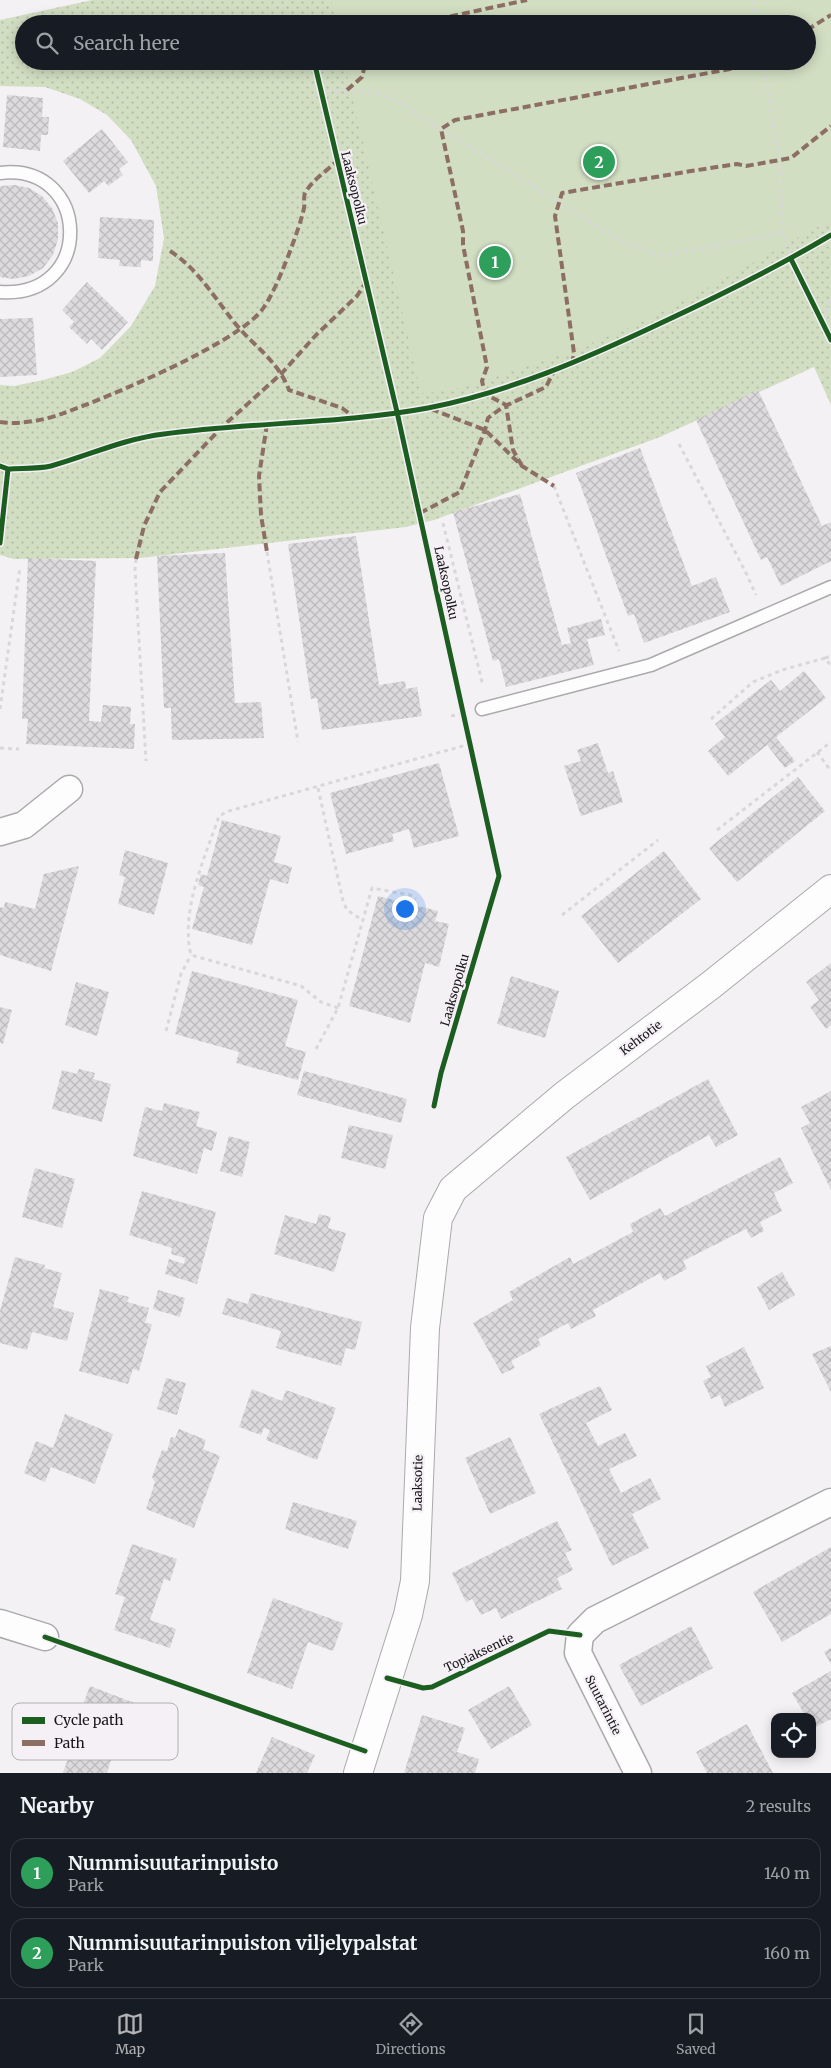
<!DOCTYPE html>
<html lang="en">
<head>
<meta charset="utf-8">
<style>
	:root { --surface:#171b24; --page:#242831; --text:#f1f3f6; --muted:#9ea1a6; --line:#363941; --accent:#b2b2b5 }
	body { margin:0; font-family:Merriweather,serif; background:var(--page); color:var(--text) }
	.controls { position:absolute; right:15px; bottom:15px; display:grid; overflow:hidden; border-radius:10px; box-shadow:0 2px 12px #0003 }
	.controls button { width:45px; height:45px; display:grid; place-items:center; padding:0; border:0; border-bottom:1px solid var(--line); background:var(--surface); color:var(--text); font:25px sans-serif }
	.you { position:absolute; left:404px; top:908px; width:18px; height:18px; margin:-12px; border:4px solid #fff; border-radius:50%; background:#1a73e8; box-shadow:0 0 0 8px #1a73e833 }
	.badge { display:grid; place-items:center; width:32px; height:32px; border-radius:50%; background:var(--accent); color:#fff; font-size:16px; font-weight:700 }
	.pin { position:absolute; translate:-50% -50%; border:2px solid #fff; box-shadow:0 1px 5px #0006 }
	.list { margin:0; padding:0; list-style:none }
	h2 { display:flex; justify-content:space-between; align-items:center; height:65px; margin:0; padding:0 20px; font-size:21px }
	h2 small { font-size:16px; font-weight:400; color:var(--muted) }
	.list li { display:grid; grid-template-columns:32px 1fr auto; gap:15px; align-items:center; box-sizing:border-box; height:70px; margin:0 10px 10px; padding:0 10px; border:1px solid var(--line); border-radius:15px }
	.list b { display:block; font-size:19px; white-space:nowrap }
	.list p { margin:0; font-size:16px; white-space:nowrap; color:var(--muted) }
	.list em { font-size:16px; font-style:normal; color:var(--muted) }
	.icon { flex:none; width:28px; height:28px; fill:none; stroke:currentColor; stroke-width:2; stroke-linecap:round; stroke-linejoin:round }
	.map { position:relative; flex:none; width:831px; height:1773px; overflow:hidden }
	.search { position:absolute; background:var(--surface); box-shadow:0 2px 12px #0003; left:15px; right:15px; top:15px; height:55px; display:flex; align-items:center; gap:12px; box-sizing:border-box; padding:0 18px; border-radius:28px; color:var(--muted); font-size:19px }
	.sheet { height:225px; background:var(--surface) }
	nav { display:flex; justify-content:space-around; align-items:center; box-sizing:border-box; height:70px; border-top:1px solid var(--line); background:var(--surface); font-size:14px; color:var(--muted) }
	nav a { display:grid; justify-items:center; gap:2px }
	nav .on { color:var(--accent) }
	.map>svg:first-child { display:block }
	.park { fill:url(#park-dots); fill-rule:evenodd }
	.garden { fill:#d1dec2 }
	.building { fill:url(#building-cross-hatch) }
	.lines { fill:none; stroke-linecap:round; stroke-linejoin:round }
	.service-casing { stroke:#aba9ab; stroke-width:15 }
	.minor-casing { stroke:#aba9ab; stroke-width:29 }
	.tertiary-casing { stroke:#aba9ab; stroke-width:30 }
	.path { stroke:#d9d8d9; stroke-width:3; stroke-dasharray:4 4; stroke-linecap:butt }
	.service { stroke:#fdfdfe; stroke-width:12 }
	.minor { stroke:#fdfdfe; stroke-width:26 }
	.tertiary { stroke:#fdfdfe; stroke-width:28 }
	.quiet { stroke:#8d6e63; stroke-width:4; stroke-dasharray:8 4; stroke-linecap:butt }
	.cycleway-casing { stroke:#f5f0f6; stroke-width:8 }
	.cycleway { stroke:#1b5e20; stroke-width:5 }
	.labels { text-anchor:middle; stroke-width:4.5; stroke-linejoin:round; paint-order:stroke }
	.street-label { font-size:12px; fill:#171618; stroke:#f5f0f6 }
	.key { fill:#f5f0f6; stroke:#b2afb3; stroke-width:1 }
	.key-label { font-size:14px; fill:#171618 }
</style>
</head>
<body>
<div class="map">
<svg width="831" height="1773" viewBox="0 0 831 1773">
	<defs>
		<pattern id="park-dots" width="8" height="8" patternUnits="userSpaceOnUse" patternTransform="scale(1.25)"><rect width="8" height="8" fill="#d1dec2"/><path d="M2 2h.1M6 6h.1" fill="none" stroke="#b3bea6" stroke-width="1.8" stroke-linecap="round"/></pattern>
		<pattern id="building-cross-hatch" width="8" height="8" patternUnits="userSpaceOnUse" patternTransform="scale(1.25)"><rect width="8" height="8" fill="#dcdadd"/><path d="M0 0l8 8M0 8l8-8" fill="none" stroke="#bcbabd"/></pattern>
	</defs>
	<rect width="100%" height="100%" fill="#f4f1f5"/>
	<path class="park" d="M92 0H831V405L814 367 660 437 434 520 406 527 140 558 14 559 0 555V385L14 386 43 380 72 372 100 358 131 326 155 286 164 238 156 186 131 140 107 115 80 99 45 87 0 86V20ZM24 24H807V61H24Z"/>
	<path class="garden" d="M331 0H831V220C766 254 703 293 637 324 597 342 557 356 516 370 485 380 453 393 421 393L344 61H807V24H336Z"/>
	<path class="building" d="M7 95 43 98 42 117H49L48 135H41L40 151 3 147Z
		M102 129 128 162 119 169 123 175 108 186 104 181 89 193 63 161Z
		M15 185 29 188 42 196 52 208 58 223V239L53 255 43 268 29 276 13 279 0 277V186Z
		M100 217 154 220 153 261 141 260V267L119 266 120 260 98 258Z
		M87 282 128 322 102 350 91 339 87 344 69 327 74 322 62 310Z
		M33 318 37 375 0 377V319Z
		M758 390 822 526 831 522V561L781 586 767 557 761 560 696 420Z
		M640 448 692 586 716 577 730 612 644 643 634 614 628 616 576 473Z
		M520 494 562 645 571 643 567 628 601 619 605 635 587 639 594 665 506 687 499 659 493 661 453 512Z
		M356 536 379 685 405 681 406 689 417 687 422 716 322 730 317 698 311 699 288 544Z
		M225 553 235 703 261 702 264 738 172 740 171 708H164L157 556Z
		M28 558 96 561 89 721 101 722 103 705 131 707 130 724H135L134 749 26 744 28 719H22Z
		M804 671 826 698 776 737 795 761 785 768 767 745 728 776 708 751 725 737 715 724 771 680 780 691Z
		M598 743 608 773 613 771 623 802 581 816 564 766 581 761 577 750Z
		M439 763 459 836 414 848 409 829 392 834 394 841 346 854 330 793Z
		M798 777 825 811 737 882 709 848Z
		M222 820 281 836 274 862 292 867 288 884 270 879 252 945 192 929 204 887 198 885 201 874 207 876Z
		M125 850 168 863 154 915 118 904 125 877 119 875Z
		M664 851 701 899 618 963 581 916Z
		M79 866 51 971 0 955V907L4 908 5 902 35 909 44 874Z
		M378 896 438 911 435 921 449 924 439 967 425 963 410 1023 349 1006Z
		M831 963V1025L826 1029 810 1007 819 1000 806 982Z
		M192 971 298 1000 285 1046 306 1052 298 1080 236 1063 239 1052 175 1034Z
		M511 976 559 991 545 1038 497 1024Z
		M76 982 109 992 97 1036 65 1025Z
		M0 1007 12 1010 3 1044 0 1043Z
		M79 1069 95 1073 93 1079 111 1084 102 1122 52 1109 62 1070 77 1074Z
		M304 1071 407 1099 401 1123 297 1095Z
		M708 1079 738 1135 716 1147 709 1135 590 1200 566 1157Z
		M831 1091V1190L801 1128 810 1123 801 1107Z
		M164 1103 200 1112 196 1126 217 1132 212 1151 204 1148 197 1174 133 1156 145 1107 162 1111Z
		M349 1125 393 1135 385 1169 341 1158Z
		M229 1136 250 1142 242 1177 220 1171Z
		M780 1157 793 1183 774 1193 782 1211 760 1222 764 1231 751 1238 746 1229 683 1261 687 1269 664 1281 660 1273 593 1310 596 1316 571 1329 568 1323 538 1339 541 1345 511 1361 515 1368 502 1374 473 1323 513 1300 509 1292 570 1257 573 1264 633 1232 630 1224 660 1208 665 1216Z
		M35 1168 75 1179 62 1228 22 1217Z
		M142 1191 216 1212 197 1284 165 1274 169 1259 184 1264 185 1258 171 1254 172 1248 129 1235Z
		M319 1214 331 1217 328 1228 346 1233 334 1272 274 1254 285 1215 316 1224Z
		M15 1257 45 1265 44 1268 62 1273 53 1307 74 1313 67 1341 32 1332 27 1350 0 1343V1311Z
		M782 1272 795 1295 769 1310 757 1287Z
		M100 1289 129 1297 127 1302 149 1308 145 1323 152 1324 139 1371 133 1369 128 1384 79 1371Z
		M158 1290 185 1298 180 1317 153 1309Z
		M251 1293 362 1322 355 1350 346 1348 341 1366 276 1348 281 1331 222 1314 227 1298 248 1304Z
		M831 1346V1392L812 1354Z
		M744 1347 764 1388 725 1407 720 1395 711 1399 703 1381 711 1377 706 1366Z
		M166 1378 186 1383 177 1415 157 1409Z
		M600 1386 612 1410 586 1423 598 1446 625 1433 637 1456 609 1469 621 1493 650 1478 661 1499 632 1514 649 1548 612 1566 539 1414Z
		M252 1389 282 1401 286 1390 336 1408 317 1460 266 1440 270 1430 264 1428 261 1435 239 1427Z
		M65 1414 113 1434 95 1484 51 1467 45 1482 24 1473 36 1441 53 1448Z
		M179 1429 206 1440 203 1449 220 1456 194 1528 146 1509 155 1482 152 1477 162 1450 167 1451 171 1437 175 1438Z
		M510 1437 536 1493 490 1514 465 1458Z
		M293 1502 357 1521 348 1549 285 1529Z
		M557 1521 572 1550 565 1553 573 1570 557 1578 562 1589 501 1619 496 1608 481 1615 472 1599 466 1602 452 1573Z
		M132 1544 177 1559 170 1581 164 1579 150 1620 176 1629 170 1648 114 1630 125 1597 115 1594Z
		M831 1547V1614L782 1642 753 1592Z
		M273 1598 343 1623 333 1651 308 1642 292 1689 247 1673Z
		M691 1626 713 1668 641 1706 619 1665Z
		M831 1648V1664L824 1652Z
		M831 1671V1719L812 1729V1717H806L792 1693Z
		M90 1686 140 1705 126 1741 76 1723Z
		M509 1686 532 1725 491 1749 468 1710Z
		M422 1715 465 1728 457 1752 479 1759 475 1773H404Z
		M747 1724 773 1773H707L696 1752Z
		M77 1732 116 1745 107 1773H63Z
		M272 1737 315 1755 307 1773H256Z"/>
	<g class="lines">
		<defs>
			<path id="service" d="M0 173C91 162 96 299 0 292
				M482 709 651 665 831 587"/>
			<path id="minor" d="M0 832 24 825 69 789
				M0 1623 45 1637
				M638 1773 578 1653 580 1635 595 1620 831 1502"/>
			<path id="tertiary" d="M358 1773 408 1615 415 1581 425 1328 438 1218 453 1189 565 1095 711 985 831 889"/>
		</defs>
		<use href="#service" class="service-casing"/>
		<use href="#minor" class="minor-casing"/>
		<use href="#tertiary" class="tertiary-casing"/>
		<path class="path" d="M752 0 756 24
			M763 61 779 160 783 233 791 259
			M320 91H370L396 101 622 242 662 256 783 233
			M823 327 831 297
			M679 444 747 575 756 595
			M554 486 619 651
			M443 523 483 686
			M267 552 298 742
			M136 559 135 570 146 761
			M825 658 831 656
			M0 709 20 567
			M451 716 462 714
			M711 719 753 682 782 670 825 658 831 666
			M0 748 19 749
			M817 752 831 771
			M318 788 343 901 347 910 362 920
			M717 830 831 742
			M562 915 658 840
			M338 1008 321 1002 301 986 191 955C180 910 205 858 219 816L229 811 470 744
			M166 1031 181 974 191 955
			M316 1049 338 1008 372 888 410 895 416 899"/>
		<use href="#service" class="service"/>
		<use href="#minor" class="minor"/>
		<use href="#tertiary" class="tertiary"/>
		<path class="quiet" d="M415 24 527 0
			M807 30 831 15
			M347 90 362 77 366 61
			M170 251C197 268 214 297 234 322 254 347 277 359 289 390L342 408 355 418
			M572 364 574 353 555 216 562 193 691 171 737 164 746 166 791 158 831 126
			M431 409 485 430 522 466 554 486
			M0 422C19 425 46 420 64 413 106 398 242 342 264 307 276 291 300 228 304 208 305 203 303 198 305 193 312 180 327 171 337 161
			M267 424 259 476 261 515 267 552
			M522 466 513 450 506 405 485 394 482 381 487 367 463 245V231L441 129 455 120 746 66 759 61
			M420 513 460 492 485 430 488 418 503 407 546 387 555 369
			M136 559 144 526 160 492 223 426 282 373 316 335 357 296 366 282"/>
		<defs>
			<path id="cycleway" d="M314 61 397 412 499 876 441 1073 434 1106
				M791 259 831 340
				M0 466 8 469 0 543
				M8 469C22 468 38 469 51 466 90 455 123 439 164 434 252 422 341 424 428 408 510 392 587 358 661 323 719 296 776 268 831 235
				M45 1637 365 1751
				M387 1678 423 1688 432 1687 549 1631 580 1635"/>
		</defs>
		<use href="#cycleway" class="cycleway-casing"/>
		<use href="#cycleway" class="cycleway"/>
	</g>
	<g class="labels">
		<g class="street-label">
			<text transform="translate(354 188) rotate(76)" y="4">Laaksopolku</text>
			<text transform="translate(446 583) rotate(78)" y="4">Laaksopolku</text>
			<text transform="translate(455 990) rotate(-74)" y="4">Laaksopolku</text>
			<text transform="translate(641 1038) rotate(-37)" y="4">Kehtotie</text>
			<text transform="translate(418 1483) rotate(-89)" y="4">Laaksotie</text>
			<text transform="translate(479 1653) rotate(-25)" y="4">Topiaksentie</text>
			<text transform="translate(603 1705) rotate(63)" y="4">Suutarintie</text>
		</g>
	</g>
	<rect x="12" y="1703" width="166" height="57" rx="8" class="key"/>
	<rect x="22" y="1717" width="23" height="7" fill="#1b5e20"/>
	<rect x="22" y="1740" width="23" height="6" fill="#8d6e63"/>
	<g class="key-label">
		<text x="54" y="1725">Cycle path</text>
		<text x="54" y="1748">Path</text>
	</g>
</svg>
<div class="controls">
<button><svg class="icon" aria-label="locate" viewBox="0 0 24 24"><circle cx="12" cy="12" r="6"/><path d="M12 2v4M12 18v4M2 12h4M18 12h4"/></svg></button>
</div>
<div class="you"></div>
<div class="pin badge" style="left:495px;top:262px;background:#2e9e5b">1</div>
<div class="pin badge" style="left:599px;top:162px;background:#2e9e5b">2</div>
<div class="search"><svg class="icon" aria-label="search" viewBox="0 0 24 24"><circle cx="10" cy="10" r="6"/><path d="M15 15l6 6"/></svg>Search here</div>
</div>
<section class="sheet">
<h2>Nearby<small>2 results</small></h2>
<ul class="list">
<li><span class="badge" style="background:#2e9e5b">1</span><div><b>Nummisuutarinpuisto</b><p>Park</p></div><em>140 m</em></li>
<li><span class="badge" style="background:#2e9e5b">2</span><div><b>Nummisuutarinpuiston viljelypalstat</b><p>Park</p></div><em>160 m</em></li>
</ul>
</section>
<nav>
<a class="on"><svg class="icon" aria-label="map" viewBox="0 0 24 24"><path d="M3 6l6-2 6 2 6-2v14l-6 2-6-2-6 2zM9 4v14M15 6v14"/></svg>Map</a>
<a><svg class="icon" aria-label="directions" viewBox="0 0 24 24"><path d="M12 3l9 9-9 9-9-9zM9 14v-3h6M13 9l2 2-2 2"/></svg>Directions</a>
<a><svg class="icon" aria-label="saved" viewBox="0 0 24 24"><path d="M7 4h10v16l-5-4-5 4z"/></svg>Saved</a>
</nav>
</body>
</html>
